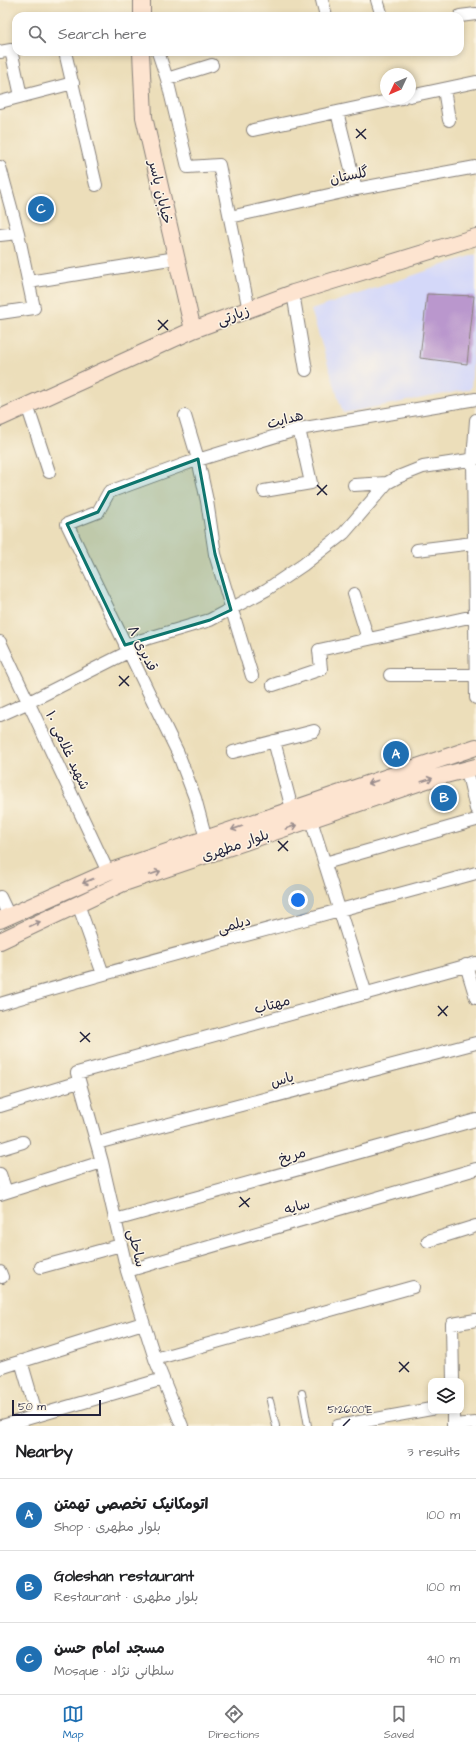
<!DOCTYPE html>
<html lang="en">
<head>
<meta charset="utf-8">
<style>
	:root { --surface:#fff; --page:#f2f2f2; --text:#202124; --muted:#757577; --line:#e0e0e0; --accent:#1f6fb2 }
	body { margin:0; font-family:"Architects Daughter","Playpen Sans Arabic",sans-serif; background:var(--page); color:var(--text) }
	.controls { position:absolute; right:12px; bottom:12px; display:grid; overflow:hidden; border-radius:8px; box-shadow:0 2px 6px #0003 }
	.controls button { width:36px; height:36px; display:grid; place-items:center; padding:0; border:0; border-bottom:1px solid var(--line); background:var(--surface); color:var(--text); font:20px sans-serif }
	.compass { position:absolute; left:380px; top:68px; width:36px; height:36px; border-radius:50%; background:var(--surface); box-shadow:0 2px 6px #0003; rotate:226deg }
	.scale { position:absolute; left:12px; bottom:10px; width:89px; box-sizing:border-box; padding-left:4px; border:2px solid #22223b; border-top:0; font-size:11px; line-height:14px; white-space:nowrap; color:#22223b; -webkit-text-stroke:3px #fcf5e5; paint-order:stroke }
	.you { position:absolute; left:298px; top:900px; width:14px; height:14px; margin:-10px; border:3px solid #fff; border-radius:50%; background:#1a73e8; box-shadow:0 0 0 6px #1a73e833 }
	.badge { display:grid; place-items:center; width:26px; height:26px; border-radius:50%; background:var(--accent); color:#fff; font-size:13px; font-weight:700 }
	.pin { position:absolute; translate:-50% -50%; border:2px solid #fff; box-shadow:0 1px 4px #0006 }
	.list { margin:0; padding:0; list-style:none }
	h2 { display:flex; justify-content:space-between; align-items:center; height:52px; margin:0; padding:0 16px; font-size:17px }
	h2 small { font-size:13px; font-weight:400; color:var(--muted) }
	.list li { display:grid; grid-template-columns:26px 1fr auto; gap:12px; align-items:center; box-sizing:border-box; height:72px; padding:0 16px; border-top:1px solid var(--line) }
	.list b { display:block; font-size:15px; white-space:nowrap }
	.list p { margin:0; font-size:13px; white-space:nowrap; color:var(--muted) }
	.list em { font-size:13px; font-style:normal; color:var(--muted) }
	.icon { flex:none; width:22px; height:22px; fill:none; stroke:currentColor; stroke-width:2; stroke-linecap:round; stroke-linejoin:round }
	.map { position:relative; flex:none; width:476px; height:1426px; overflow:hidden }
	.search { position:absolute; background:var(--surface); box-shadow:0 2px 6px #0003; left:12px; right:12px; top:12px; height:44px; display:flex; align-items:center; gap:10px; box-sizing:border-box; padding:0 14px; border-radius:12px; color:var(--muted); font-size:15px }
	.sheet { height:268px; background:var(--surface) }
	nav { display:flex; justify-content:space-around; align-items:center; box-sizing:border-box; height:56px; border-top:1px solid var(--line); background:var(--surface); font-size:11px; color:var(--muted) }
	nav a { display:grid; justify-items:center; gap:2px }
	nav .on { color:var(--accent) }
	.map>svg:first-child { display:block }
	.built { fill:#d4d8f9 }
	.building { fill:#ba97cd }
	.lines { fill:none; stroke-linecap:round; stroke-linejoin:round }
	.lane-casing { stroke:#87807a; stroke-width:8 }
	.street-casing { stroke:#87807a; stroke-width:14 }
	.secondary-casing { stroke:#87807a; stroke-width:18 }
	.lane { stroke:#fff; stroke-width:6 }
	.street { stroke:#fff; stroke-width:12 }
	.secondary { stroke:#fde4d0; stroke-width:16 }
	.oneway { stroke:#9a8d8d }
	.marked { fill:#0f766e; fill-opacity:0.2; stroke:#0f766e; stroke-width:3; stroke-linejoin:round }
	.ticks { fill:none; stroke:#22223b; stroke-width:1.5 }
	.labels { text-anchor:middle; stroke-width:3; stroke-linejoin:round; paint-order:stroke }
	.street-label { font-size:14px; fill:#22223b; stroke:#fcf5e5 }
	.ticks-label { font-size:10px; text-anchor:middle; fill:#22223b; stroke:#fcf5e5; stroke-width:3; stroke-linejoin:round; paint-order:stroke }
</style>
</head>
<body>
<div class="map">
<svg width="476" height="1426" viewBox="0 0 476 1426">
	<rect width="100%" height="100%" fill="#fcf5e5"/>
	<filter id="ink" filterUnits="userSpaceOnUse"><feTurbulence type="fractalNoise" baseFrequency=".025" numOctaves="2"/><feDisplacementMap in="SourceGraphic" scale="8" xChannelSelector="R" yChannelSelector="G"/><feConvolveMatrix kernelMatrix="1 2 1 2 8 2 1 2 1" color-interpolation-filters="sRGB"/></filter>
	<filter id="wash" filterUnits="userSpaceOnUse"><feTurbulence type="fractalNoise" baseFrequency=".012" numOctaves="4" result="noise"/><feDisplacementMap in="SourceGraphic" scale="16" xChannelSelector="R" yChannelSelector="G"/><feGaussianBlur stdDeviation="0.9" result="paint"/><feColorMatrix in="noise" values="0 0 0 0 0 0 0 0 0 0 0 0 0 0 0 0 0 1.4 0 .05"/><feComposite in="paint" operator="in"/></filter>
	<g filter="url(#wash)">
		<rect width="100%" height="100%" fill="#ecdeba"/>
		<path class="built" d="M476 254V318L471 389 343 413 311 310Z"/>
		<g id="blocks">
			<path class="building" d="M427 294 474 296 467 364 420 358Z"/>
		</g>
	</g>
	<g filter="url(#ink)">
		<use href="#blocks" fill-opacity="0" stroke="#87807a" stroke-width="1"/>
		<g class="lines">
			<defs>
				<path id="lane" d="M302 1393 308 1426
					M270 1401 276 1426"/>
				<path id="street" d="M322 0 326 16
					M377 0 382 16
					M460 16 476 14
					M0 52 11 50 21 96
					M65 52 96 185
					M158 52 167 79 188 167 219 165 249 310
					M167 79 212 65
					M444 89 449 120
					M410 96 476 82
					M0 102 73 83
					M337 112 356 189
					M253 130 402 98
					M0 167 18 233 34 308 0 313
					M230 217 356 189 476 167
					M0 235 18 233
					M29 282 176 258
					M293 293 306 370
					M27 405 49 472
					M185 416 198 459 207 501 215 554 252 676
					M476 420 473 460 476 698
					M354 485 387 483
					M264 491 311 483 299 429
					M417 550 473 543
					M354 594 368 639
					M0 642 108 872
					M125 645 210 620 266 590 303 565 344 533 387 483 398 477 423 467 476 459
					M390 675H475
					M273 685 321 669 319 650 474 616
					M0 715 29 702 128 652
					M274 741 292 809
					M233 752 314 731
					M467 770 476 809
					M311 820 366 994
					M206 839 195 798 178 753 67 524 98 512 109 492 188 463 299 429 476 399
					M325 863 476 820
					M0 897 9 916
					M78 904 103 974
					M466 965 476 998
					M0 1004C158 957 317 917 476 873
					M0 1106 79 1082
					M97 1143 476 1043
					M0 1149 23 1142
					M0 1174 6 1192
					M0 1194 102 1162
					M115 1220 476 1120
					M428 1241 476 1226
					M41 1267 121 1245
					M127 1271 476 1169
					M0 1272 2 1277
					M155 1359 413 1287
					M21 1361 37 1416
					M0 1368 143 1323
					M453 1381 452 1324 476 1320
					M453 1425 476 1423
					M2 1426 163 1379
					M182 1426 155 1359 127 1271 102 1162 77 1073 476 963
					M338 1426 431 1409
					M453 1426V1411"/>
				<path id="secondary" d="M142 16V0
					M141 52 144 117 193 330
					M0 418 193 330 293 293 476 237
					M0 920 108 872 476 747
					M0 941 121 884 430 779 476 767"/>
			</defs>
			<use href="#lane" class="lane-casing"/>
			<use href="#street" class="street-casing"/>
			<use href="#secondary" class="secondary-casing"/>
			<use href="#lane" class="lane"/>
			<use href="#street" class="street"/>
			<use href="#secondary" class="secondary"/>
		</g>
		<defs><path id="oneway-shaft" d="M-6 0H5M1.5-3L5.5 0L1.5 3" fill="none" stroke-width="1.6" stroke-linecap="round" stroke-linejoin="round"/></defs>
		<g class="oneway">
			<use href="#oneway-shaft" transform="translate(427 780) rotate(-17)"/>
			<use href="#oneway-shaft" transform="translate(373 782) rotate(161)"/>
			<use href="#oneway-shaft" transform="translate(291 827) rotate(-19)"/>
			<use href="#oneway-shaft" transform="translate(237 828) rotate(161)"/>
			<use href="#oneway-shaft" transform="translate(155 873) rotate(-19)"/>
			<use href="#oneway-shaft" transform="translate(88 881) rotate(156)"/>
			<use href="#oneway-shaft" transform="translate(35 924) rotate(-25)"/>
		</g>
	</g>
	<path class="marked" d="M198 459 215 554 231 610 210 620 125 645 67 524 98 512 109 492Z"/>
	<path class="ticks" d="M356 129 366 139M356 138 366 129M158 320 168 330M158 330 168 320M317 485 327 495M317 495 327 485M119 676 129 686M119 686 129 676M278 841 288 851M278 851 288 841M438 1006 447 1016M438 1016 448 1006M80 1032 90 1042M80 1042 90 1033M240 1197 249 1207M239 1207 250 1198M399 1362 409 1372M399 1372 409 1362M343 1426 350 1419"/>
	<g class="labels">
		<g class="street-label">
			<text transform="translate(349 175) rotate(-11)" y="5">گلستان</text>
			<text transform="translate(161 192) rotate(77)" y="5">خیابان یاسر</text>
			<text transform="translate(233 315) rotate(-20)" y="5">زیارتی</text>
			<text transform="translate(285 419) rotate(-15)" y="5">هدایت</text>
			<text transform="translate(143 648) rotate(64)" y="5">قدیری ۸</text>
			<text transform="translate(68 750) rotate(65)" y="5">شهید غلامی ۱۰</text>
			<text transform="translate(235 845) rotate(-19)" y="5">بلوار مطهری</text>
			<text transform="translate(234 924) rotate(-15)" y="5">دیلمی</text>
			<text transform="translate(272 1004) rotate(-15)" y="5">مهتاب</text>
			<text transform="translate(282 1079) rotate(-15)" y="5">یاس</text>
			<text transform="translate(292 1155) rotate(-15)" y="5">مریخ</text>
			<text transform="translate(297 1206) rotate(-16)" y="5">سایه</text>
			<text transform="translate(137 1248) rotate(77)" y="5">ساحلی</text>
		</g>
	</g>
	<g class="ticks-label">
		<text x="350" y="1413">51°26'00"E</text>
	</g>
</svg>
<div class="controls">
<button><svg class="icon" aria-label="layers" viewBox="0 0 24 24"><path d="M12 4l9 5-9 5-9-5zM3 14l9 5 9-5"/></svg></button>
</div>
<svg class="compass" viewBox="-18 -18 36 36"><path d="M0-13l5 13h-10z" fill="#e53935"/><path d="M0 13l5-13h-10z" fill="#757577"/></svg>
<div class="scale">50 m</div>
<div class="you"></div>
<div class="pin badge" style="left:396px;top:754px">A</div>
<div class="pin badge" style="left:444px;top:798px">B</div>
<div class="pin badge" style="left:41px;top:209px">C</div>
<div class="search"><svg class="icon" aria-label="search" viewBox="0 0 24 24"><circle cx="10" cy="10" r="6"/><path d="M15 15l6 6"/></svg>Search here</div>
</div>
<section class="sheet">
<h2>Nearby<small>3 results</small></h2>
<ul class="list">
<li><span class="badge">A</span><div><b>اتومکانیک تخصصی تهمتن</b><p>Shop · بلوار مطهری</p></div><em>100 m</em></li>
<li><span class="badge">B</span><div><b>Goleshan restaurant</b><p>Restaurant · بلوار مطهری</p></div><em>100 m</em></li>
<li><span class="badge">C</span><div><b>مسجد امام حسن</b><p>Mosque · سلطانی نژاد</p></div><em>410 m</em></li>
</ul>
</section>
<nav>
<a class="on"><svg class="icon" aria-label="map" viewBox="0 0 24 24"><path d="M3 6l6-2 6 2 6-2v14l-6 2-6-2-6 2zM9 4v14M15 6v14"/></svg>Map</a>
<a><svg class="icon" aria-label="directions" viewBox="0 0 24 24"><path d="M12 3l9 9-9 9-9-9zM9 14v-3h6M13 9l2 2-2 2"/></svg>Directions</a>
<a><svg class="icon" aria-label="saved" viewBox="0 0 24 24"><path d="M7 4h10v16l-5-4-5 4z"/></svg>Saved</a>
</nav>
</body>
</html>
